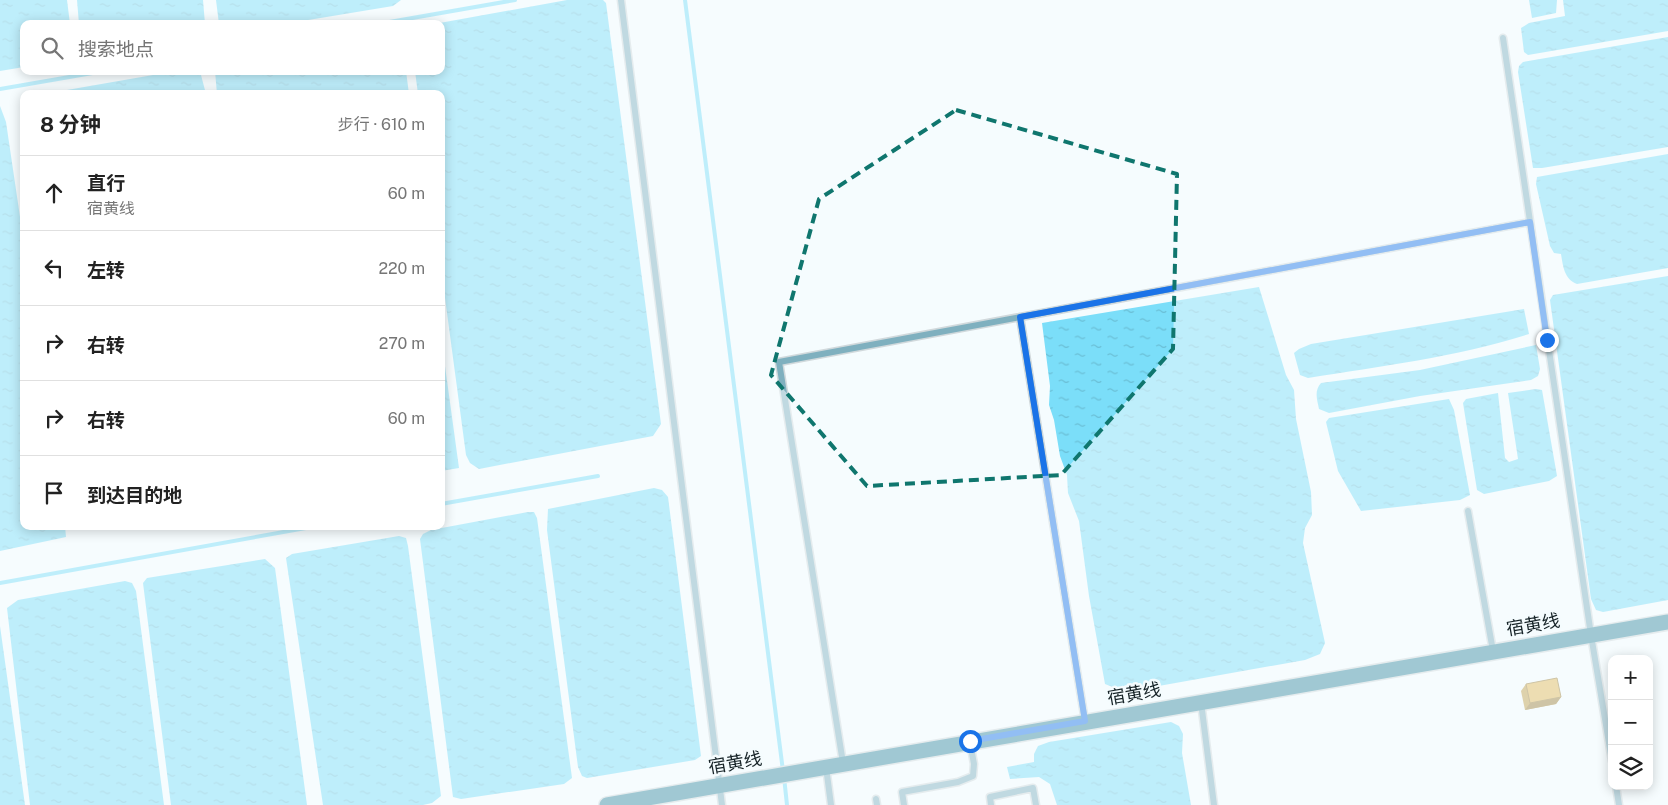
<!DOCTYPE html>
<html lang="zh">
<head>
<meta charset="utf-8">
<style>
	:root { --surface:#fff; --page:#f6f6f6; --text:#222; --muted:#767676; --line:#e0e0e0 }
	body { margin:0; font-family:"Public Sans","Noto Sans SC",sans-serif; background:var(--page); color:var(--text) }
	.controls { position:absolute; right:15px; bottom:15px; display:grid; overflow:hidden; border-radius:10px; box-shadow:0 2px 12px #0003 }
	.controls button { width:45px; height:45px; display:grid; place-items:center; padding:0; border:0; border-bottom:1px solid var(--line); background:var(--surface); color:var(--text); font:25px sans-serif }
	.stop { position:absolute; width:15px; height:15px; margin:-11px; border:4px solid #1a73e8; border-radius:50%; background:#fff }
	.stop.end { background:#1a73e8; border-color:#fff; box-shadow:0 1px 5px #0008 }
	.list { margin:0; padding:0; list-style:none }
	h2 { display:flex; justify-content:space-between; align-items:center; height:65px; margin:0; padding:0 20px; font-size:21px }
	h2 small { font-size:16px; font-weight:400; color:var(--muted) }
	.list li { display:grid; grid-template-columns:32px 1fr auto; gap:15px; align-items:center; box-sizing:border-box; height:75px; padding:0 20px; border-top:1px solid var(--line) }
	.list b { display:block; font-size:19px; white-space:nowrap }
	.list p { margin:0; font-size:16px; white-space:nowrap; color:var(--muted) }
	.list em { font-size:16px; font-style:normal; color:var(--muted) }
	.icon { flex:none; width:28px; height:28px; fill:none; stroke:currentColor; stroke-width:2; stroke-linecap:round; stroke-linejoin:round }
	.map { position:relative; flex:none; width:1668px; height:805px; overflow:hidden }
	.search { position:absolute; background:var(--surface); box-shadow:0 2px 12px #0003; left:20px; top:20px; width:425px; height:55px; display:flex; align-items:center; gap:12px; box-sizing:border-box; padding:0 18px; border-radius:10px; color:var(--muted); font-size:19px }
	.panel { position:absolute; background:var(--surface); box-shadow:0 2px 12px #0003; left:20px; top:90px; width:425px; height:440px; border-radius:10px }
	.map>svg:first-child { display:block }
	.water { fill:url(#water-ripples) }
	.lines { fill:none; stroke-linecap:round; stroke-linejoin:round }
	.stream { stroke:#7bdef9; stroke-width:4 }
	.lane-casing { stroke:#d1d9dc; stroke-width:9 }
	.secondary-casing { stroke:#d1d9dc; stroke-width:18 }
	.lane { stroke:#7fb0bf; stroke-width:6 }
	.secondary { stroke:#388ba0; stroke-width:15 }
	.wall { fill:#c29f4b }
	.shaded-wall { fill:#9e823d }
	.building { fill:#e2b957; stroke:#9e823d }
	.route { stroke:#1a73e8; stroke-width:6 }
	.marked { fill:none; stroke:#0f766e; stroke-width:4; stroke-dasharray:10 6; stroke-linejoin:round }
	.labels { text-anchor:middle; stroke-width:5; stroke-linejoin:round; paint-order:stroke }
	.street-label { font-size:18px; fill:#172428; stroke:#f5fcfe }
</style>
</head>
<body>
<div class="map">
<svg width="1668" height="805" viewBox="0 0 1668 805">
	<defs>
		<pattern id="water-ripples" width="26" height="14" patternUnits="userSpaceOnUse" patternTransform="scale(1.25)"><rect width="26" height="14" fill="#7bdef9"/><path d="M2 4q2-2 4 0t4 0M15 11q2-2 4 0t4 0" fill="none" stroke="#6abed5"/></pattern>
	</defs>
	<rect width="100%" height="100%" fill="#f5fcfe"/>
	<path class="water" d="M0 0H67L70 24H24V67L0 71Z
		M77 0H203L205 24H79Z
		M216 0H401L393 6 284 24H219Z
		M567 0H603L606 3 661 424 653 436 479 469 470 463 466 455 441 268V94H418L415 71H441V24H434Z
		M1529 0H1557L1556 13 1532 18Z
		M1563 0H1668V31L1528 55 1524 52 1521 28 1529 23 1565 16Z
		M1668 37V147L1542 168H1533L1518 72 1519 66 1523 62Z
		M176 71H195L201 75 206 94H44Z
		M215 71H406L409 94H217Z
		M0 106 6 122 24 244V526H65L66 537 0 551Z
		M1668 154V268L1577 284C1564 279 1563 266 1561 254L1554 253 1550 246 1536 184 1537 177Z
		M1668 276V600L1603 612 1596 610 1591 599 1550 300 1553 295Z
		M1259 287 1286 375 1294 390 1296 419 1311 492 1312 515 1305 528 1303 543 1325 643 1320 654 1305 660 1125 692 1105 684 1089 596 1079 521 1068 493 1067 475 1060 456 1054 420 1049 405 1050 386 1042 323Z
		M1524 309 1529 334C1457 357 1382 366 1308 378L1300 375 1294 353 1299 349 1311 344Z
		M441 337 459 468 441 471Z
		M1536 345 1540 369 1538 376 1531 380 1420 396 1329 413 1319 409C1317 399 1314 391 1321 383L1420 370Z
		M1536 389 1542 390 1557 476 1549 481 1484 494 1477 490 1463 403 1466 399 1498 393 1505 458 1509 462 1518 459 1508 393Z
		M1449 399 1454 410 1470 495 1460 500 1361 511 1338 471 1326 422 1329 418Z
		M654 488 662 490 668 497 701 756 695 760 587 778 582 776 578 767 547 530 548 509Z
		M528 512H534L537 518 572 778 564 784 461 799 453 797 420 539 423 534 431 530Z
		M399 536 406 538 408 546 441 796 432 803 423 805H323L286 558 292 554Z
		M265 559 275 568 307 805H171L143 583 147 578Z
		M125 581 132 583 136 591 164 805H30L7 608 18 600Z
		M0 626 25 805H0Z
		M1171 722 1179 726 1183 734 1182 753 1191 805H1057L1050 784 1039 777 1010 779 1007 767 1034 762V754L1038 746 1049 742Z"/>
	<g class="lines">
		<path class="stream" d="M685 0 783 771
			M378 24 515 0
			M0 89 104 71
			M441 504 598 476
			M0 583 317 526
			M784 777 787 805"/>
		<defs>
			<path id="lane" d="M621 0 722 805
				M1503 38 1591 635 1612 761
				M1020 317 1085 721
				M1468 511 1493 651
				M1201 702 1214 805
				M843 763 779 362 1530 222
				M826 767 831 805
				M1616 786 1619 805
				M876 799 877 805
				M904 805 902 792 958 782 973 776 974 764 970 742
				M991 805 990 797 1033 788 1036 805"/>
			<path id="secondary" d="M607 805 1668 622"/>
		</defs>
		<use href="#lane" class="lane-casing"/>
		<use href="#secondary" class="secondary-casing"/>
		<use href="#lane" class="lane"/>
		<use href="#secondary" class="secondary"/>
	</g>
	<path class="wall" d="M1526 684 1561 697 1556 704 1525 710 1521 691Z"/>
	<path class="shaded-wall" d="M1561 697 1556 704 1525 710 1530 703Z"/>
	<path class="building" d="M1557 678 1561 697 1530 703 1526 684Z"/>
	<g class="lines">
		<path class="route" d="M970 741 1085 721 1020 317 1530 222 1547 340"/>
	</g>
	<path d="M0 0H1668V805H0ZM956 110 1177 174 1173 349 1061 475 867 486 771 375 819 199Z" fill="#f5fcfe" fill-opacity=".55" fill-rule="evenodd"/>
	<path class="marked" d="M956 110 1177 174 1173 349 1061 475 867 486 771 375 819 199Z"/>
	<g class="labels">
		<g class="street-label">
			<text transform="translate(1533 625) rotate(-10)" y="6">宿黄线</text>
			<text transform="translate(1134 694) rotate(-10)" y="6">宿黄线</text>
			<text transform="translate(735 763) rotate(-10)" y="6">宿黄线</text>
		</g>
	</g>
</svg>
<div class="controls">
<button>+</button>
<button>−</button>
<button><svg class="icon" aria-label="layers" viewBox="0 0 24 24"><path d="M12 4l9 5-9 5-9-5zM3 14l9 5 9-5"/></svg></button>
</div>
<div class="stop" style="left:970px;top:741px"></div>
<div class="stop end" style="left:1547px;top:340px"></div>
<div class="search"><svg class="icon" aria-label="search" viewBox="0 0 24 24"><circle cx="10" cy="10" r="6"/><path d="M15 15l6 6"/></svg>搜索地点</div>
<section class="panel">
<h2>8 分钟<small>步行 · 610 m</small></h2>
<ul class="list">
<li><svg class="icon" aria-label="ahead" viewBox="0 0 24 24"><path d="M12 20V5M6 11l6-6 6 6"/></svg><div><b>直行</b><p>宿黄线</p></div><em>60 m</em></li>
<li><svg class="icon" aria-label="left" viewBox="0 0 24 24"><path d="M17 20v-9H6M10 6l-5 5 5 5"/></svg><div><b>左转</b></div><em>220 m</em></li>
<li><svg class="icon" aria-label="right" viewBox="0 0 24 24"><path d="M7 20v-9h11M14 6l5 5-5 5"/></svg><div><b>右转</b></div><em>270 m</em></li>
<li><svg class="icon" aria-label="right" viewBox="0 0 24 24"><path d="M7 20v-9h11M14 6l5 5-5 5"/></svg><div><b>右转</b></div><em>60 m</em></li>
<li><svg class="icon" aria-label="arrive" viewBox="0 0 24 24"><path d="M6 21V4h12l-3 4 3 4H6"/></svg><div><b>到达目的地</b></div></li>
</ul>
</section>
</div>
</body>
</html>
